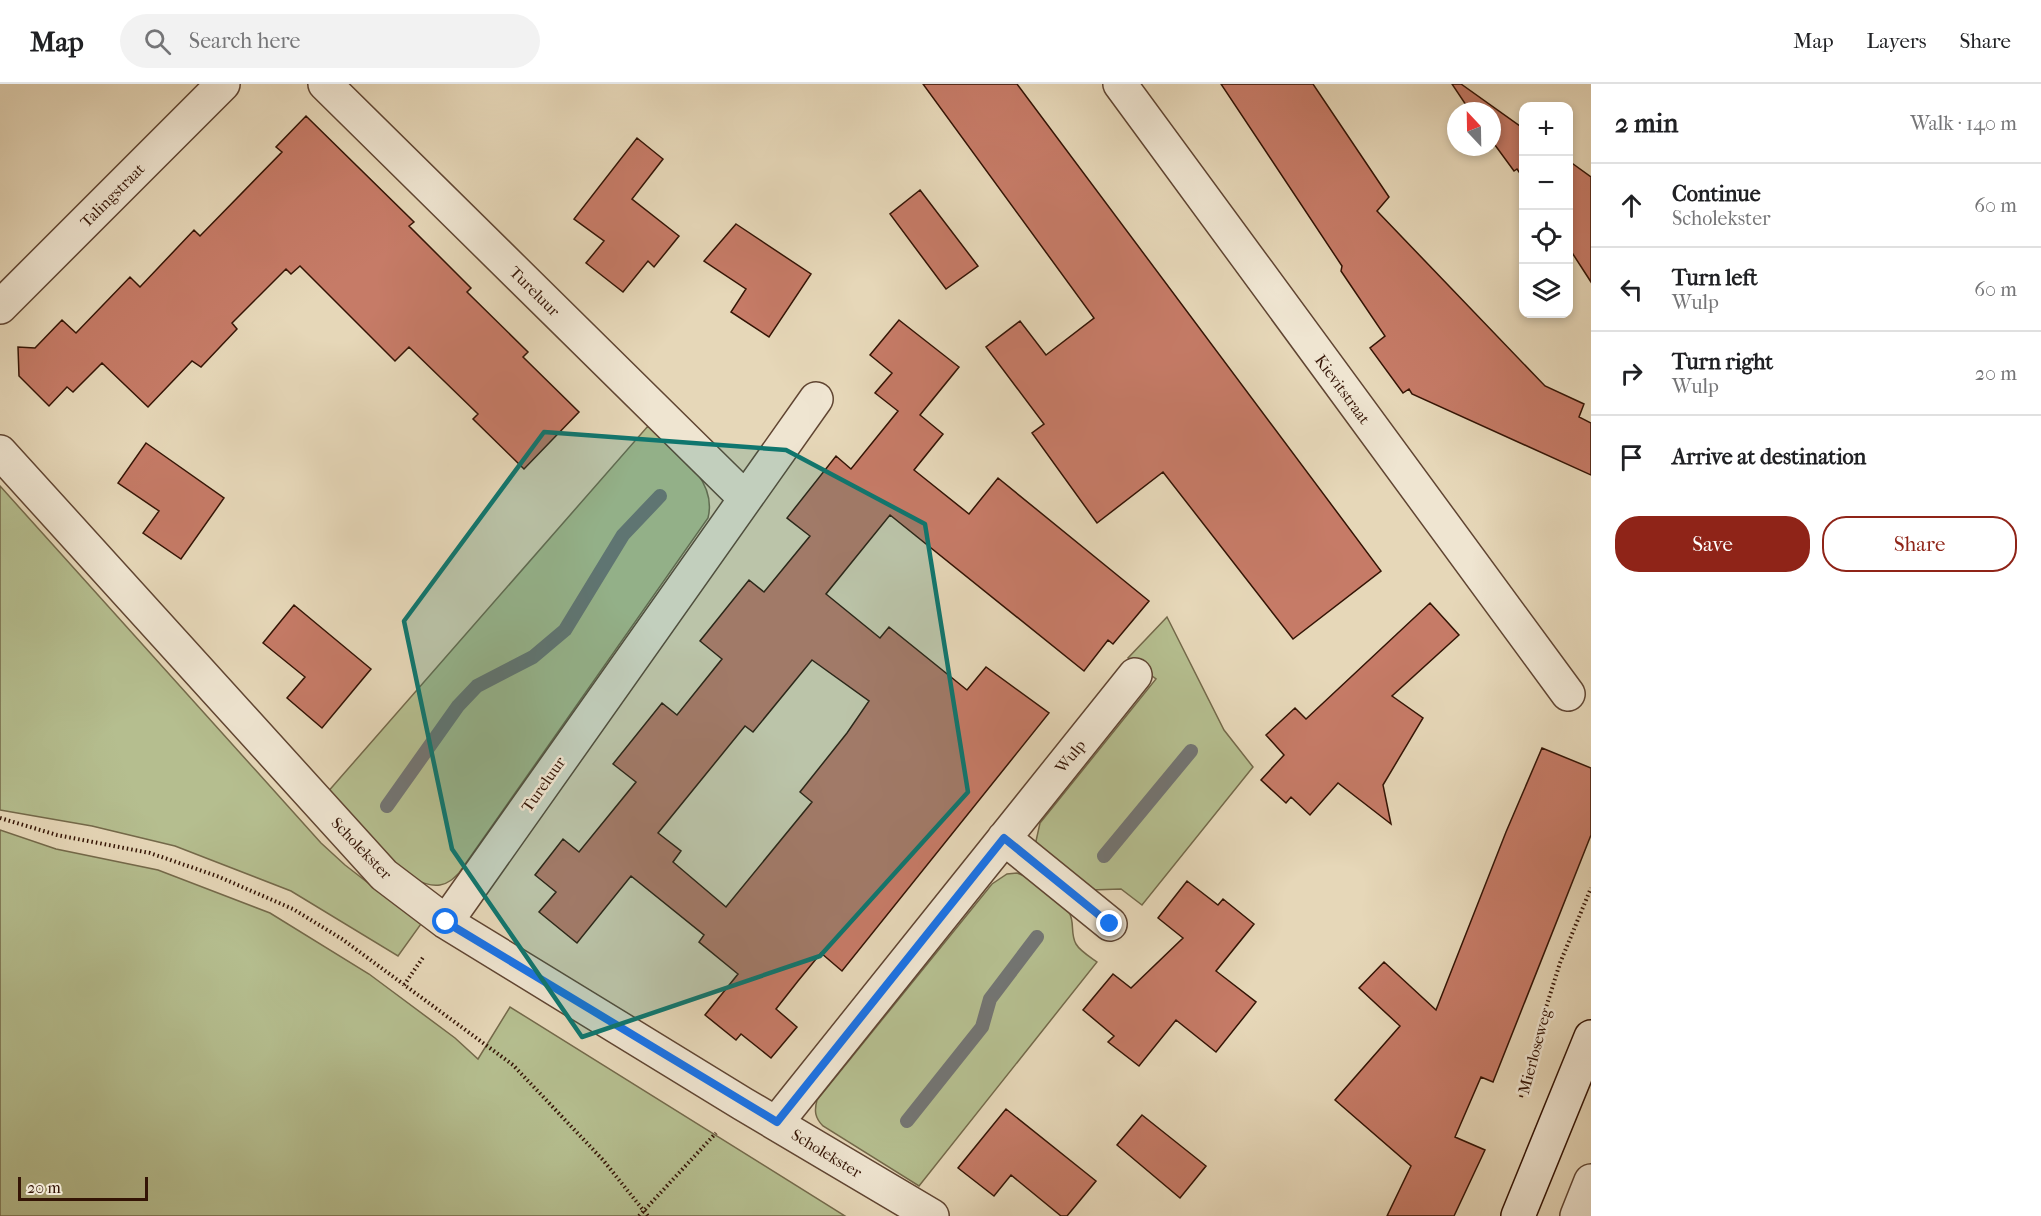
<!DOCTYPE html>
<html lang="en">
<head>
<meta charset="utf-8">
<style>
	:root { --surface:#fff; --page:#f2f2f2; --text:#202124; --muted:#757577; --line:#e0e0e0; --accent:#8f2418 }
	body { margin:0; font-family:"IM FELL French Canon",serif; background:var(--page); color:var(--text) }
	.controls { position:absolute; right:18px; top:18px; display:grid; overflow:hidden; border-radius:12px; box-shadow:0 3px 9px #0003 }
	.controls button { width:54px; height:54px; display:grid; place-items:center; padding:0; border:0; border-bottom:2px solid var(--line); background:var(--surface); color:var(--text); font:30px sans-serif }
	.compass { position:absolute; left:1447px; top:18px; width:54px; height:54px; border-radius:50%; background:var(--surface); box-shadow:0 3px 9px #0003; rotate:338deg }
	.scale { position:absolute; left:18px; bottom:15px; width:130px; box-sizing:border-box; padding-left:6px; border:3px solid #341405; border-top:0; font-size:16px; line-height:21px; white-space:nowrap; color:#341405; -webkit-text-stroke:4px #efe5d1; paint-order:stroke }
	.stop { position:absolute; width:18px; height:18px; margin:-14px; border:4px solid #1a73e8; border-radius:50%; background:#fff }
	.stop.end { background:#1a73e8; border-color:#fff; box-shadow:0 2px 6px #0008 }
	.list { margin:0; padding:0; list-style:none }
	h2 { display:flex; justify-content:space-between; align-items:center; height:78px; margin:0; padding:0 24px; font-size:26px }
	h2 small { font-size:20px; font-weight:400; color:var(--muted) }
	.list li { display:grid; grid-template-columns:39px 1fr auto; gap:18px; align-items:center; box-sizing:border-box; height:84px; padding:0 24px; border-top:2px solid var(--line) }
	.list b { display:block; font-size:22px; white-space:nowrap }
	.list p { margin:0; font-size:20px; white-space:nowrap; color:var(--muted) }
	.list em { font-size:20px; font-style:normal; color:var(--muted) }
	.actions { display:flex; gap:12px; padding:18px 24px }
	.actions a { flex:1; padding:14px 0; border:2px solid var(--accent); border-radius:24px; text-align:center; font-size:21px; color:var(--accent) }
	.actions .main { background:var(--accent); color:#fff }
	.icon { flex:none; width:33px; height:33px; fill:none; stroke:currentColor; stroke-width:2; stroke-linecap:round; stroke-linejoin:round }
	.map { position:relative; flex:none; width:1591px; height:1132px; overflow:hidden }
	header { display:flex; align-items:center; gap:36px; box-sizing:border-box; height:84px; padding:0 30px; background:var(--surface); border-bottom:2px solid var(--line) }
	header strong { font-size:28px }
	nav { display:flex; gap:33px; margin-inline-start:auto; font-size:21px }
	.search { width:420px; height:54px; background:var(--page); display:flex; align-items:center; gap:15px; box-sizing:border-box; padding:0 21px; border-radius:33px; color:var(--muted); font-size:22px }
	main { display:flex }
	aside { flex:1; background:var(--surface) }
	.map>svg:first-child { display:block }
	.green { fill:#b5be8f; stroke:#74694a; stroke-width:1.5 }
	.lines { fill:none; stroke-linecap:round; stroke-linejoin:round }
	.stream { stroke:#737573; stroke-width:14 }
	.building { fill:#c67b67; stroke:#341405; stroke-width:1.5; fill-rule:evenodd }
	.minor-casing { stroke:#604532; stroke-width:36 }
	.secondary-casing { stroke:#341405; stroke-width:36 }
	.path { stroke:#341405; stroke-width:4; stroke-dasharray:1.5 3; stroke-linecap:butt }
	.minor { stroke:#efe5d1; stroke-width:33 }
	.secondary { stroke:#efe5d1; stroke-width:33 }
	.route { stroke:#1a73e8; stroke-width:8 }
	.marked { fill:#0f766e; fill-opacity:0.2; stroke:#0f766e; stroke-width:4.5; stroke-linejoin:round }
	.labels { text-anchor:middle; stroke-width:5; stroke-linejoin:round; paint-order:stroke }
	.street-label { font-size:16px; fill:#341405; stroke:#efe5d1 }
</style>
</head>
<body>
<header>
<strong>Map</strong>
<div class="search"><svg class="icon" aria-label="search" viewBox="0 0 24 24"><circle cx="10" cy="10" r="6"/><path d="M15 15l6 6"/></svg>Search here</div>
<nav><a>Map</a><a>Layers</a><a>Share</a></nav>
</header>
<main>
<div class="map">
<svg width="1591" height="1132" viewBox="0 0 1591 1132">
	<rect width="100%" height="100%" fill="#e6d7b8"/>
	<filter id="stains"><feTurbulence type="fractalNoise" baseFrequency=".00333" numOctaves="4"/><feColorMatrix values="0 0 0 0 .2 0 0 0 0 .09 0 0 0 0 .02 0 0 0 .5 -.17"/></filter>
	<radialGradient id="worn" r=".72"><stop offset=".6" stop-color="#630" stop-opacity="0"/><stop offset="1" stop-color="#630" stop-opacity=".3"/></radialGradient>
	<path class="green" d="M648 342C674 366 718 394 708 434L459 789C454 794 448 800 440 801 405 807 347 733 326 710Z
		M0 402 321 759 345 781 421 840 398 872 291 807 175 762 92 742 0 726Z
		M1167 533 1224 646 1253 683 1142 821 1121 805 1090 806 1038 765 1036 757 1040 739 1156 595 1128 574Z
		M0 746 56 765 158 786 270 829 369 890 455 954 478 975 510 923 845 1132H0Z
		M1017 789C1030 793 1063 817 1069 828 1075 838 1070 850 1076 860 1080 867 1090 873 1097 878L919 1102 823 1042C815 1034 814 1027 817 1016L992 800 1007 790Z"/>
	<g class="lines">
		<path class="stream" d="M387 722 458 622 477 602 533 573 565 546 623 451 660 412
			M1104 772 1191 667
			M907 1037 982 943 990 915 1037 853"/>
	</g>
	<path class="building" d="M923 0H1017L1381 487 1293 555 1163 388 1097 439 1032 349 1044 340 986 263 1020 237 1046 271 1094 234Z
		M1221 0H1313L1389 113 1377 127 1545 302 1584 320 1579 333 1591 339V391L1412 310 1409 305 1403 309 1370 264 1385 252 1341 187 1342 182Z
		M1452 0H1461L1524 45V95L1517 85 1514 87 1492 57V27H1470Z
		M306 32 414 138 409 142 471 204 467 208 528 268 523 273 579 328 524 385 473 335 478 330 409 263 395 277 300 182 291 190 286 185 232 239 237 245 201 283 192 277 148 323 102 279 73 308 67 303 49 322 19 292 18 263 35 264 62 236 76 249 130 193 140 203 194 146 200 152 282 68 276 63Z
		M637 54 663 75 632 115 679 152 654 183 648 177 623 208 586 179 604 157 574 135Z
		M1569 77 1591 93V198L1569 164Z
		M920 106 978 182 946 205 890 130Z
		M736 140 811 190 769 253 731 228 746 205 704 177Z
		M899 236 959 283 920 331 943 350 914 386 969 430 998 394 1149 517 1113 560 1108 556 1084 587 890 431 826 510 880 554 889 543 967 606 986 583 1049 629 842 887 821 869 798 897 776 925 797 943 771 974 741 950 736 956 705 931 738 890 699 858 704 851 631 792 577 859 539 828 556 808 535 791 563 755 579 768 636 698 613 680 662 619 677 631 722 575 700 557 749 496 764 508 810 452 787 434 836 372 851 385 898 327 875 309 892 289 870 271ZM812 576 869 617 847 649 800 708 812 718 726 823 673 778 681 767 658 749 745 642 753 648Z
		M146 359 224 414 181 475 143 449 159 427 118 399Z
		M1430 519 1459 551 1392 612 1423 634 1383 701 1391 740 1338 699 1310 731 1291 713 1286 719 1261 696 1284 671 1266 651 1295 624 1306 635Z
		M294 521 371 585 322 644 287 614 305 593 263 559Z
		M1542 664 1591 684V751L1493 998 1481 993 1455 1053 1485 1066 1454 1132H1387L1411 1082 1335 1016 1400 942 1359 904 1384 878 1436 926 1506 748Z
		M1187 797 1218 821 1223 815 1254 840 1216 887 1256 918 1216 968 1176 936 1139 982 1108 958 1114 952 1083 926 1113 890 1131 904 1183 854 1158 834Z
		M1006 1025 1096 1097 1067 1132H1061L1011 1091 994 1112 958 1084Z
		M1142 1031 1206 1082 1180 1114 1117 1061Z"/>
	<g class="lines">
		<defs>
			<path id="minor" d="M325 0 745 414
				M1120 0 1568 610
				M0 223 223 0
				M0 368 384 791 446 838 743 1020 932 1132
				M1004 754 1110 840
				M446 838 816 315
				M777 1038 1135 591
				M1577 1132 1591 1097"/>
			<path id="secondary" d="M1518 1132 1591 953"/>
		</defs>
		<use href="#minor" class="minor-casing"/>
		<use href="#secondary" class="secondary-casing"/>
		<path class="path" d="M0 734 57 751 150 769 217 792 293 825 342 855 513 981 603 1076 648 1132
			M404 901 424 872
			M1521 1013 1543 933 1560 879 1591 804
			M639 1132 716 1049"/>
		<use href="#minor" class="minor"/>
		<use href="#secondary" class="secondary"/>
	</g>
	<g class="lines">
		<path class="route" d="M446 838 777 1038 1004 754 1110 840"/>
	</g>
	<path class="marked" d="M544 348 786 366 925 440 968 708 820 872 582 953 452 765 404 537Z"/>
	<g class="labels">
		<g class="street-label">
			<text transform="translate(112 111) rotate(-45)" y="6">Talingstraat</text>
			<text transform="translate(535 207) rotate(45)" y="6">Tureluur</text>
			<text transform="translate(1343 305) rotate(54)" y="6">Kievitstraat</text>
			<text transform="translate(1070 672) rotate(-51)" y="6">Wulp</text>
			<text transform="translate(543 700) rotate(-55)" y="6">Tureluur</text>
			<text transform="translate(362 764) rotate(46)" y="6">Scholekster</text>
			<text transform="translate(1534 967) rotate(-75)" y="6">Mierloseweg</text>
			<text transform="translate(827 1069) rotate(31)" y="6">Scholekster</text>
		</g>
	</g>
	<rect width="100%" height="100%" filter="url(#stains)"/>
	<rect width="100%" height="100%" fill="url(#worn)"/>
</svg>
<div class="controls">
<button>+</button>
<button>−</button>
<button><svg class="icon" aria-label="locate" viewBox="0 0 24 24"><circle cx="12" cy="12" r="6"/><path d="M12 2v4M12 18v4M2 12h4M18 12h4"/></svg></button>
<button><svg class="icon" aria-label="layers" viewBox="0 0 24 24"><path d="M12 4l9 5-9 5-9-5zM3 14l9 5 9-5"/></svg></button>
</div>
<svg class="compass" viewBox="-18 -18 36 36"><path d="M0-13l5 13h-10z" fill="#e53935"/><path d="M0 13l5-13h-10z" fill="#757577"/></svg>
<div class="scale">20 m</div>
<div class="stop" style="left:446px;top:838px"></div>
<div class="stop end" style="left:1110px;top:840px"></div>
</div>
<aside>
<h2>2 min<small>Walk · 140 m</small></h2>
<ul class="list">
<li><svg class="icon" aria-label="ahead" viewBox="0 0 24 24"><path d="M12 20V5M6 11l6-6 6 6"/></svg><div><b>Continue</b><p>Scholekster</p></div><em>60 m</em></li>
<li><svg class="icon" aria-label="left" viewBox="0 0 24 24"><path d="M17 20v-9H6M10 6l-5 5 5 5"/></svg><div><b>Turn left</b><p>Wulp</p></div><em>60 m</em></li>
<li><svg class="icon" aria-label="right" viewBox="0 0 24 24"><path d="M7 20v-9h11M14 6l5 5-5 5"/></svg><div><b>Turn right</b><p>Wulp</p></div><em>20 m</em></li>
<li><svg class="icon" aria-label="arrive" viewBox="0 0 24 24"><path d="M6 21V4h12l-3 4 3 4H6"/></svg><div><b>Arrive at destination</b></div></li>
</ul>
<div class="actions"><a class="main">Save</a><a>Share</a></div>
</aside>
</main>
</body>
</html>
